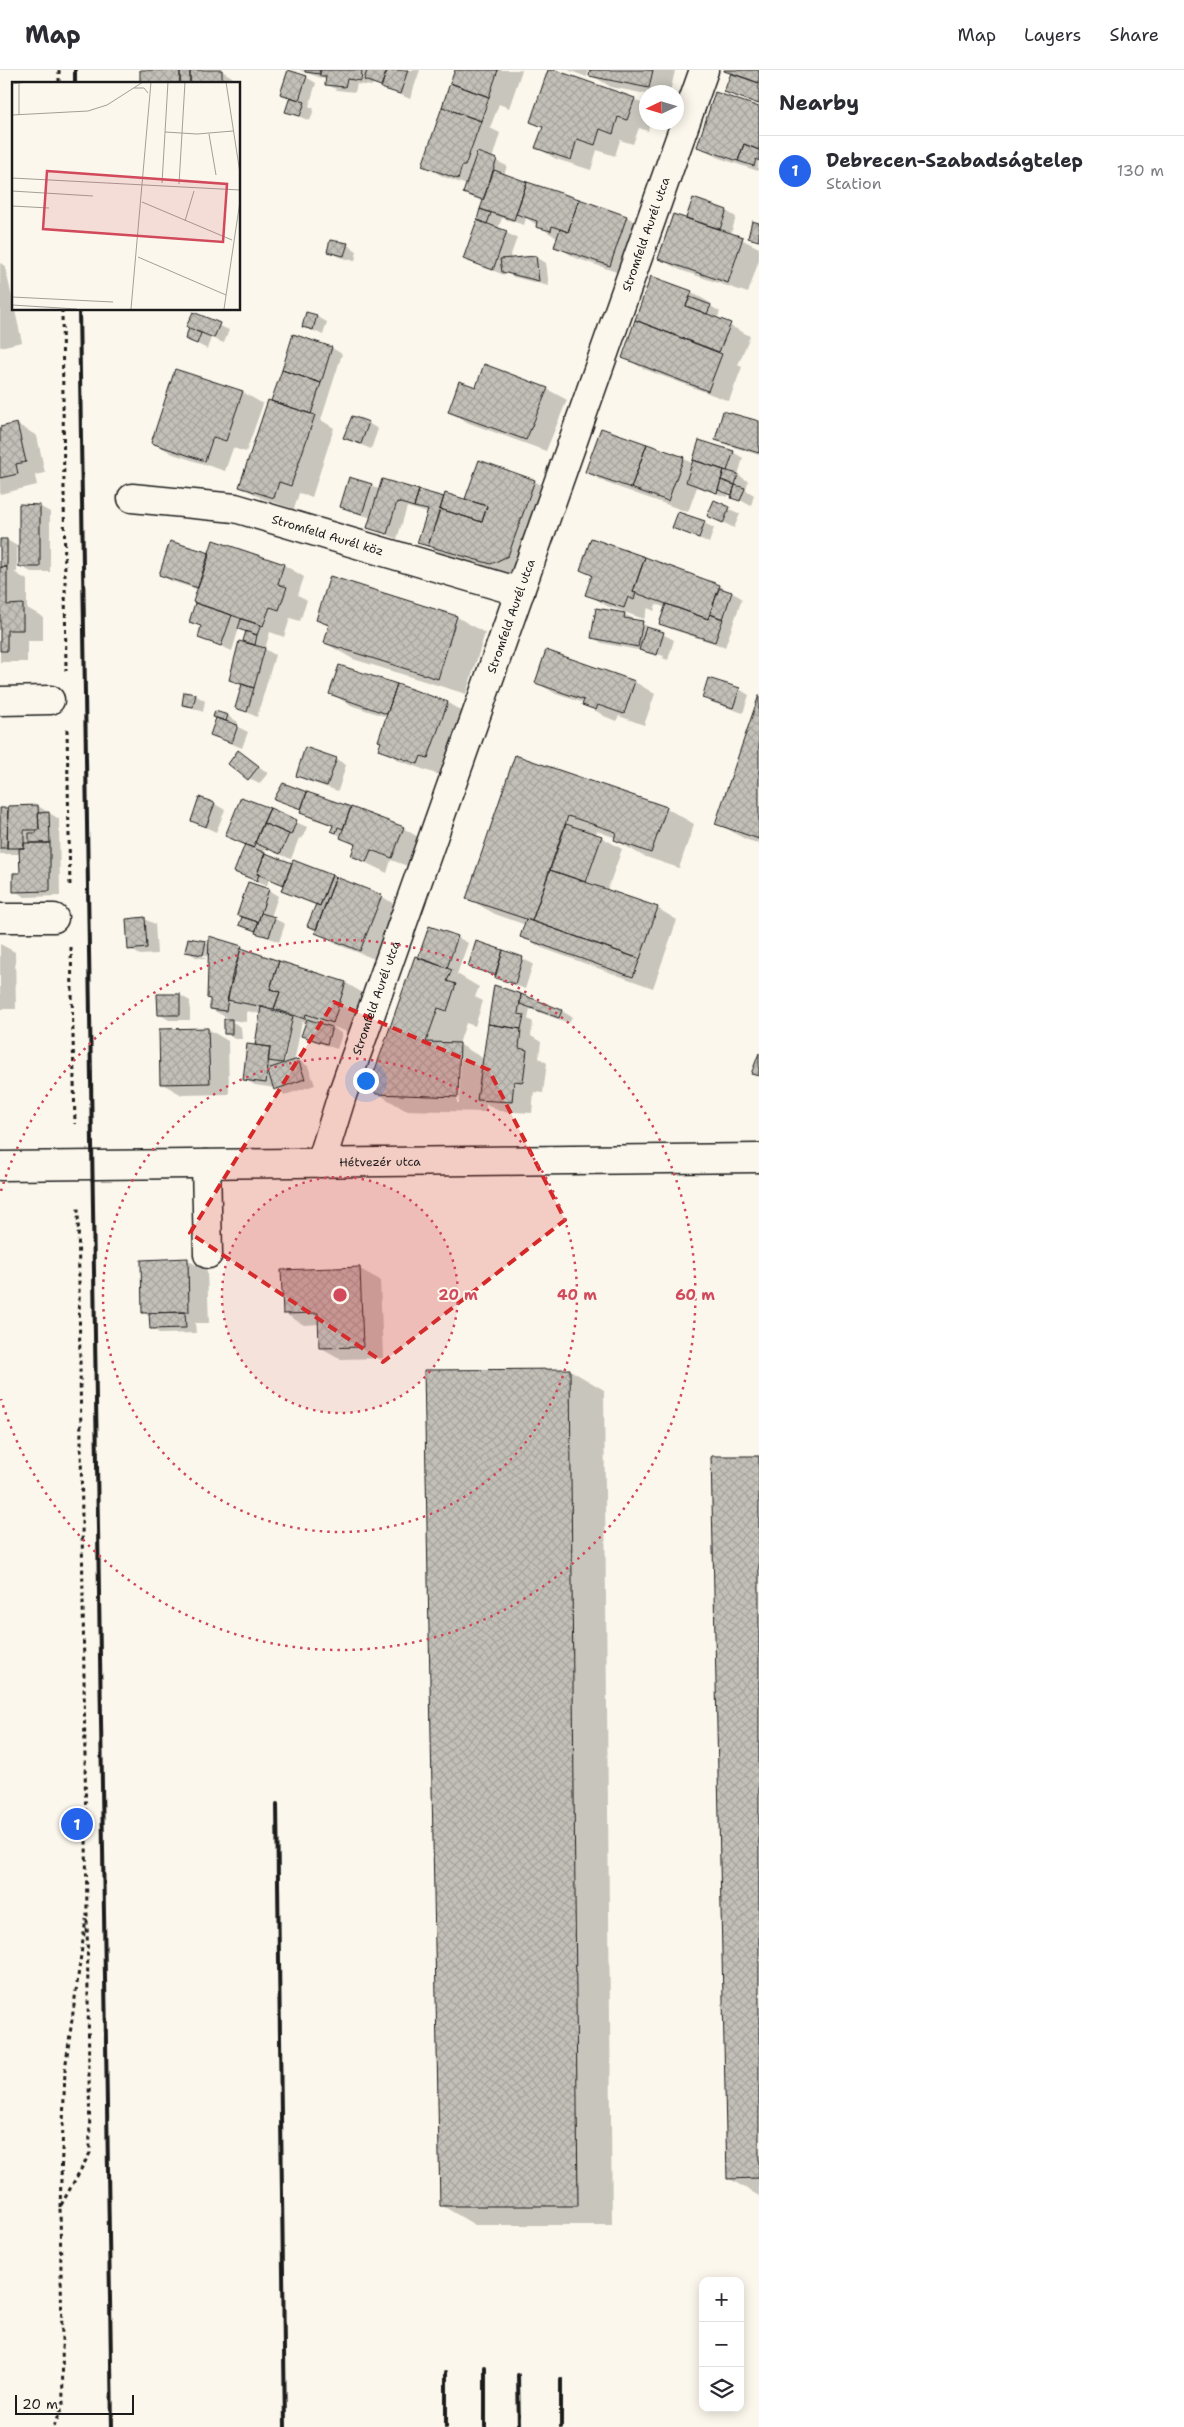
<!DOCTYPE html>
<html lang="en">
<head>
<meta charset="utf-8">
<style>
	:root { --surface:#fff; --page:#f7f7f7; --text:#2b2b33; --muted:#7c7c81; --line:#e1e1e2; --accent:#2563eb }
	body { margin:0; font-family:"Shantell Sans",sans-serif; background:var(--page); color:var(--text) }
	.controls { position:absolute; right:15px; bottom:15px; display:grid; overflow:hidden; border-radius:10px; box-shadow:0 2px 12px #0003 }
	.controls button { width:45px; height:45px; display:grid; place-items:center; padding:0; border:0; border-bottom:1px solid var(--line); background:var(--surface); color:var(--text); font:25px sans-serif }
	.compass { position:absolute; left:639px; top:15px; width:45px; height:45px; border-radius:50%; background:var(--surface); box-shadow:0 2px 12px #0003; rotate:266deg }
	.scale { position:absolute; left:15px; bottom:12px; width:119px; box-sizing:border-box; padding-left:5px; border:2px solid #1c1c1c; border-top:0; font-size:14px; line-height:18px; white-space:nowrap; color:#1c1c1c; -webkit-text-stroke:4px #fbf7ec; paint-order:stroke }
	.you { position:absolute; left:365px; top:1010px; width:18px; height:18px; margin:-12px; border:4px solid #fff; border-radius:50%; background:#1a73e8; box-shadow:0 0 0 8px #1a73e833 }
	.badge { display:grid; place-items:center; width:32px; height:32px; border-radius:50%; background:var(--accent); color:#fff; font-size:16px; font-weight:700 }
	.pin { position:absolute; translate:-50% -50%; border:2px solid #fff; box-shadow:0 1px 5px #0006 }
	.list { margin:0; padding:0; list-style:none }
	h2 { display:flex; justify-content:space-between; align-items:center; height:65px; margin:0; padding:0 20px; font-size:21px }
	h2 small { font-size:16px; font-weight:400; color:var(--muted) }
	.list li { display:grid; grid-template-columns:32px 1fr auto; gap:15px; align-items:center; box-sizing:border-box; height:70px; padding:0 20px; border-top:1px solid var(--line) }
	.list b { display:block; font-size:19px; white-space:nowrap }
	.list p { margin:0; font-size:16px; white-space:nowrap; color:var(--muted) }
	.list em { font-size:16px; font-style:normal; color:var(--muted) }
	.icon { flex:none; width:28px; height:28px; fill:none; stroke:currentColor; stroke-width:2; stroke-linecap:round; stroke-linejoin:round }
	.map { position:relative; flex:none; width:759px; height:2357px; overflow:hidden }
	header { display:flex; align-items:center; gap:30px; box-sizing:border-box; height:70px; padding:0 25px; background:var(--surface); border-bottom:1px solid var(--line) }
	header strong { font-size:24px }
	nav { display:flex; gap:28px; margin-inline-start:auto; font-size:18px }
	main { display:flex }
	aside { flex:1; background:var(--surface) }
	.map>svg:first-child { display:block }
	.shadow { fill:#0003; fill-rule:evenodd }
	.building { fill:url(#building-cross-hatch); stroke:#1c1c1c }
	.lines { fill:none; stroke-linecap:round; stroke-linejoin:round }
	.minor-casing { stroke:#1c1c1c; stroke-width:31 }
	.path { stroke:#1c1c1c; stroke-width:3; stroke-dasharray:4 4; stroke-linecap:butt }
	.minor { stroke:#fbf7ec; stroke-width:28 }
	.rail { stroke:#1c1c1c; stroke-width:4 }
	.marked { fill:#d62828; fill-opacity:0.2; stroke:#d62828; stroke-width:4; stroke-dasharray:10 6; stroke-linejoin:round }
	.ring { fill:none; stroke:#d1495b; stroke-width:2.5; stroke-dasharray:2.5 5 }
	.labels { text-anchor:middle; stroke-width:4; stroke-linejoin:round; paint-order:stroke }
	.street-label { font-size:12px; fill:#1c1c1c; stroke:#fbf7ec }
	.inset-road { fill:none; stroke:#a29f99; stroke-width:1 }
	.view { fill:#d1495b; fill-opacity:0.15; stroke:#d1495b; stroke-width:2.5 }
	.inset-edge { fill:none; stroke:#1c1c1c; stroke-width:2.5 }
	.centre { fill:#d1495b; stroke:#fbf7ec; stroke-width:2.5 }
	.ring-label { font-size:15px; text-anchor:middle; font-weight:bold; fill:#d1495b; stroke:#fbf7ec; stroke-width:4; stroke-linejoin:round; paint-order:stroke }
</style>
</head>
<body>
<header>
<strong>Map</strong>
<nav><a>Map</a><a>Layers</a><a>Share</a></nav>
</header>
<main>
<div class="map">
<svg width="759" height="2357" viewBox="0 0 759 2357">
	<defs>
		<pattern id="building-cross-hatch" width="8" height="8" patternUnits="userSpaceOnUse" patternTransform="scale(1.25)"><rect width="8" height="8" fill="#c3c0b8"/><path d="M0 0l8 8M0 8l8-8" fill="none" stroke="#a7a49e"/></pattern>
	</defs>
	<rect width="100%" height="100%" fill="#fbf7ec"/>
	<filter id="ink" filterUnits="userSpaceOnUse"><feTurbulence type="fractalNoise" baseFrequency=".02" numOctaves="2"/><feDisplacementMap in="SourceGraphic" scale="10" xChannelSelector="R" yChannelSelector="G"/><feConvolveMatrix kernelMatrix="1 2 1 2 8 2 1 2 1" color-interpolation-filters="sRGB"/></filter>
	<g filter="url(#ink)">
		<path class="shadow" d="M141 0 222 1 232 7V14H141Z
			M299 0H420L410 29 374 13 371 16 357 14 355 22 337 20 327 14V10Z
			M456 0H522L509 38 499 34 490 58 500 63 492 89 507 96 504 105 627 147 647 159 631 207 576 188 556 176 557 168 526 148 524 155 502 148 498 159 517 168 509 190 536 187 546 193 549 216 514 207 505 202 504 205 464 189 484 132 465 123 467 115 444 107 423 95Z
			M550 0 634 29 646 36V52H650L648 61 639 58 633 74 620 70 615 86 597 80 591 100 556 89 536 77 543 58 532 52Z
			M568 0H673L675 1 670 22H646V24L611 17 591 5V2L588 1 587 7Z
			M726 0H759V35L726 21 732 4Z
			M306 7 316 13 309 36 314 39 310 51 286 41 291 29 281 23Z
			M759 38 758 101 719 88 699 76Z
			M694 130 726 141 736 147 731 164 759 178V190L748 223 680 200 660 189 687 149Z
			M347 175 357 181 355 191 339 187 328 181Z
			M0 193 5 196 22 272 0 277Z
			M652 208 691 222 712 234 711 236 720 242 717 249 750 266 738 295 742 297 729 331 644 299 624 288Z
			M193 244 229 260 224 273 211 268 207 279 186 268Z
			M316 246 327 252 323 265 303 256Z
			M294 266 332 278 342 284 321 350 334 358 312 427 299 423 294 439 261 428 241 416 272 332Z
			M476 319H547L567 330 546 381 469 353 449 342Z
			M243 322 263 334 246 382 233 378 225 401 173 384 152 372Z
			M368 353 378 359 371 379 345 368Z
			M759 353V385L727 375 716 369Z
			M17 354 37 366 45 403 35 405 37 415 0 424V358Z
			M733 382 743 388 738 405 748 411 746 420 754 425 751 436 733 426 728 425 727 427 697 417 688 442 606 413 586 401 683 388 693 394Z
			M480 392 534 411 554 422 512 505 450 487 419 472 428 443 407 437 397 469 369 457 372 448 352 442 342 437 371 415 380 420 466 431Z
			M715 432 740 444 734 458 709 445Z
			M39 436 50 442V502H31L20 496Z
			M704 453 714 458 709 473 673 458Z
			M0 470H7L17 476V502H14L27 510V538L43 547V571H27V592H0Z
			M592 470 720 516 740 527 742 529 725 577 671 559 661 553 666 538 656 534 654 541 648 538 644 549 607 536 587 524 593 506 582 500Z
			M210 485 284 495 304 507 298 525 307 530 300 551 290 548 284 567 270 562 265 579 275 585 257 647 236 637 242 616 230 610 247 563 239 558 232 581 199 567 201 557 191 551 199 520 171 511 160 505Z
			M331 507 457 547 485 563 466 624 353 589 325 573 330 557 318 550Z
			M624 544 674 570 668 590 643 581 602 573 592 567ZM650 582 664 586 663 588 650 584Z
			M547 581 635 612 655 624 644 655 619 646 616 651 604 646 584 633 556 624 536 612Z
			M340 596 448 633 468 645 449 699 441 696 439 705 400 691 380 679 387 647 350 635 330 623Z
			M739 619 749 625 743 643 714 633 703 627Z
			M195 625 205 631 203 642 183 634Z
			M759 629V774L745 769 717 753Z
			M228 646 238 652 236 656 248 662 242 678 211 665 217 648Z
			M239 682 268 703 259 714 249 708Z
			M516 687 666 738 694 754 679 798 643 786 615 770 616 768 597 761 596 764 622 779 607 821 657 838 677 850 653 918 542 878 522 866 526 855 495 844 467 828Z
			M336 689 346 695 338 721 307 711 297 705Z
			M284 714 403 758 423 770 413 798 391 790 387 803 352 786 356 776 332 761 334 756 311 748 301 742 302 740 276 728Z
			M242 728 307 757 302 769 299 768 291 789 265 778 264 783 381 826 401 838 380 891 336 874 308 856 317 836 293 826 283 820 285 816 269 809 267 816 235 801 246 775 227 766Z
			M215 734 225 740 216 762 192 751Z
			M38 736 59 749 60 826 25 827 15 821 21 804 20 784H0V738Z
			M268 820 278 826 271 847 285 854 279 872 240 855 243 847Z
			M144 849 155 854 157 884 140 885 130 879Z
			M210 867 346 913 366 925 353 964 331 956 342 964 337 979 313 971 303 965 307 954 302 952 294 992 298 990 308 996 315 1015 285 1025 275 1018 255 1015 244 1009 256 976 261 944 247 941 246 952 231 950 211 939 210 888 198 881 197 883 207 889 196 887 186 881 205 872 210 875ZM291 949H293L283 1000 280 999Z
			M457 867 468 873 457 904 479 917 475 927 483 931 475 956 466 953 459 974 484 989 495 917 562 941 572 947 569 953 530 939 528 949 533 952 531 966 541 972 539 988 547 993 543 1023 534 1022 532 1043 499 1041 486 1034V1042L405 1040 377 1023 419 889ZM458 988H461L459 1033H457Z
			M477 873 523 889 533 894 525 919 470 896Z
			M0 874 15 882 16 939H0Z
			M180 925 190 931V950H169L159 944Z
			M231 951 241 957 242 969H235L225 963Z
			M208 959 228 971 229 1024 182 1025 161 1013 160 960Z
			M187 1190 207 1201 209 1253H195L196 1263 161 1264 151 1258 150 1247 143 1242Z
			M360 1199 380 1210 383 1288 341 1289 320 1277V1254L304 1255 284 1243 282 1201Z
			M570 1300 604 1320 612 2155H475L441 2135Z
			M759 1387V2126L728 2108Z"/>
		<path class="building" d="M140 0H180V14H140Z
			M180 0H190V14H180Z
			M190 0H222V14H190Z
			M288 0 307 6 299 30 280 24Z
			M305 0H320V4L305 2Z
			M320 0H362L361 11 347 9 345 17 325 15 326 6H320Z
			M367 0H387L381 16 364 10Z
			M387 0H408L400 24 381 18Z
			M455 0H498L489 27 450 13Z
			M548 0H555L635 28 627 50 618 47 613 64 600 59 595 75 577 69 571 90 535 78 543 57 530 52Z
			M590 0H653L649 18 589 6Z
			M724 0H759V13L724 1Z
			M731 3 759 13V34L724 22Z
			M450 13 489 27 481 51 442 37Z
			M715 22 759 37V80L744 74 738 91 697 77Z
			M290 27 305 32 300 46 285 42Z
			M442 37 481 51 465 96H462L458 109 422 96Z
			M744 74 759 80V91L756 89 754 96 738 91Z
			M477 82 497 89 483 130 463 123Z
			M494 100 527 112 514 150 480 139Z
			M527 112 579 129 568 162 552 156 551 161 536 157 537 151 516 144Z
			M693 128 727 140 720 159 686 148Z
			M579 129 627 146 610 196 554 177 560 159 568 162Z
			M480 139 491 143 487 154 477 150Z
			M673 144 743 167 728 213 658 189Z
			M477 150 507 161 493 200 463 189Z
			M752 151 759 153V171L748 168Z
			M330 170 348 173 344 186 327 182Z
			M536 186 539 211 502 202 500 189Z
			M651 206 692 221 686 236 731 253 719 282 635 250Z
			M690 227 711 235 707 244 686 236Z
			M193 242 220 253 214 268 186 257Z
			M306 242 317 245 313 260 302 257Z
			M635 250 722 284 708 321 622 288Z
			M189 258 201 263 197 274 185 269Z
			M293 264 332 277 321 313 282 300Z
			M484 294 548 318 526 370 448 342 459 311 476 317Z
			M175 299 243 321 226 371 213 367 205 391 151 373Z
			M282 300 321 313 311 344 271 331Z
			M268 330 315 345 291 416 279 412 274 428 239 417Z
			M723 341 759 351V383L715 370Z
			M352 346 369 352 361 374 343 368Z
			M17 353 26 392 16 394 18 404 0 408V357Z
			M601 358 647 374 631 418 585 402Z
			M699 370 734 381 727 401 693 390Z
			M647 374 684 387 668 431 631 418Z
			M479 390 535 410 508 486 491 494 428 476 440 439 482 452 487 436 465 429Z
			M693 390 724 400 717 423 686 412Z
			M724 400 738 404 735 415 721 410Z
			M349 407 372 414 362 444 340 437Z
			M382 409 419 420 414 437 397 432 387 464 367 458Z
			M721 410 735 415 732 425 718 420Z
			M735 415 745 418 740 431 731 428Z
			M419 420 444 427 428 476 417 473 428 440 414 437Z
			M445 423 487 436 482 452 440 439Z
			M714 430 730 437 723 453 707 446Z
			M19 434 40 435V497H19Z
			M678 442 705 451 699 468 672 458Z
			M591 468 645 487 633 522 636 523 634 530 628 527 624 538 585 525 592 505 580 500Z
			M0 469H7V497H0Z
			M213 470 284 494 278 514 287 517 279 540 270 537 263 556 193 532Z
			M170 471 210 483 198 518 159 505Z
			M645 487 720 515 708 549 633 522Z
			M0 497H7V535L23 534V560H7V581H0Z
			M330 506 457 546 438 609 324 573 329 555 316 550Z
			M719 518 732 522 723 549 710 544Z
			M195 533 232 545 221 576 198 568 201 556 189 552Z
			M666 534 708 549 710 544 723 549 715 572 659 554Z
			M596 538 625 543 624 548 643 551 638 577 591 568Z
			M241 549 261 555 257 565 238 559Z
			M646 557 664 562 657 585 639 580Z
			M246 561 257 565 255 575 243 571Z
			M239 571 265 578 254 618 229 610Z
			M546 580 635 611 624 644 598 635 596 640 582 635 584 630 535 613Z
			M339 595 397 614 387 644 329 624Z
			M708 608 740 618 733 638 702 628Z
			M242 614 254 618 247 642 235 638Z
			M397 614 448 632 428 688 421 686 418 694 378 680 381 672 378 671Z
			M184 622 196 624 193 637 182 635Z
			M759 625V769L715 754Z
			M215 641 228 645 226 651 213 647Z
			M216 648 238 655 232 673 210 665Z
			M305 677 337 688 327 716 296 706Z
			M238 680 259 696 248 710 228 694Z
			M515 685 667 737 651 783 614 770 616 762 568 746 532 851 466 829Z
			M283 713 307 722 301 739 274 729Z
			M307 722 351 737 343 759 338 757 336 763 331 761 333 755 300 743Z
			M199 727 215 733 206 757 191 751Z
			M241 727 270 738 253 778 225 766Z
			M38 735 39 760H24V778H7L8 736Z
			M351 737 404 757 392 788 371 780 366 792 351 786 355 774 340 768Z
			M0 738H8L7 778H0Z
			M270 738 297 750 291 765 263 753Z
			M49 742 50 773H29V763H36L37 760H39L38 743Z
			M263 753 289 764 280 784 255 773Z
			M566 754 602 766 586 812 550 800Z
			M24 773H50V821L13 822V803H20L19 778H24Z
			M245 774 265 783 257 804H259L257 811 234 802Z
			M265 783 292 793 284 815 257 804Z
			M293 790 332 805 320 836 281 821Z
			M550 800 658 837 640 889 532 851Z
			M332 805 336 807 316 859 307 856 316 834 320 836Z
			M336 807 382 825 360 881 315 863Z
			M248 812 269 819 258 852 237 845Z
			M261 843 275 847 269 867 255 863Z
			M145 847 147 878 128 880 126 849Z
			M242 847 258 852 256 861 239 855Z
			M526 849 640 889 633 907 520 867Z
			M429 856 458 866 447 898 418 888Z
			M209 866 242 876 232 906 226 941 210 939V929L207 928Z
			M188 868 206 871 203 885 185 882Z
			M476 871 503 880 495 905 468 897Z
			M241 878 279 891 270 919 280 922 274 939 227 930Z
			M503 880 523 887 515 914 495 908Z
			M415 886 452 900 447 911 456 914 447 941 438 938 426 972 460 973 458 1027 376 1024 370 1014Z
			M279 891 346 912 333 953 306 944 305 949 274 939 280 922 270 919Z
			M494 915 521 924 518 944 524 945 521 959 488 954Z
			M157 924H180V945H158Z
			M521 924 562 940 559 948 520 934Z
			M261 937 293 946 283 993 268 991 270 977 255 975Z
			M224 949H232V964H224Z
			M307 949 332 957 327 974 301 966Z
			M488 954 521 959 519 978 527 980 523 1012 514 1011 512 1032 477 1030Z
			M208 958 210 1013 160 1014 159 959Z
			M247 974 270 977 266 1013 243 1010Z
			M759 983V1006L751 1004Z
			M298 989 305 1009 274 1020 267 999Z
			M188 1188 189 1242 142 1243 141 1190Z
			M360 1197 363 1277 319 1278 318 1243 283 1244 281 1200Z
			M185 1242 186 1258 150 1259 149 1243Z
			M570 1299 578 2136H440L424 1300Z
			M711 1386H759V2108L727 2109Z"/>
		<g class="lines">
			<defs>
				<g id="minor">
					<path id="s1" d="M132 428 235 438 520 522"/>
					<path d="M0 631 50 630"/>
					<path d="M0 848H54"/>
					<path id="s2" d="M321 1093 342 1025 704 0"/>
					<path d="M206 1094 208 1184"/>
					<path id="s3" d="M0 1096 759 1088"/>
				</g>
			</defs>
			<use href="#minor" class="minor-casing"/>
			<path class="path" d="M59 0V14
				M62 239 66 601
				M67 659 70 818
				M71 877 75 1054
				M60 2137 65 2000 86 1849
				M54 2357 63 2335 60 2137 90 2083 78 1136"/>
			<use href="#minor" class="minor"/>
			<path class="rail" d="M75 0V14
				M79 239 112 2357
				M277 1734 285 2357
				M485 2297V2357
				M446 2302V2357
				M518 2305 519 2357
				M561 2309V2357"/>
		</g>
	</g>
	<path class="marked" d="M334 932 489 1000 565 1150 383 1292 190 1163Z"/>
	<circle cx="340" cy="1225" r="118" fill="#d1495b" fill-opacity=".12"/>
	<g class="ring">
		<circle cx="340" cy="1225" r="118"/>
		<circle cx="340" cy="1225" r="237"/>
		<path d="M1 1121A355 355 0 1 1 1 1329"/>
	</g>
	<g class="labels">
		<g class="street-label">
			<text dy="4" stroke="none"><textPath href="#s2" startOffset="984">Stromfeld Aurél utca</textPath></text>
			<text dy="4" stroke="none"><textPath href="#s1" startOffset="200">Stromfeld Aurél köz</textPath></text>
			<text dy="4" stroke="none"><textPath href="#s2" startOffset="579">Stromfeld Aurél utca</textPath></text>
			<text dy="4" stroke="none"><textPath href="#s2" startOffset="174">Stromfeld Aurél utca</textPath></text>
			<text dy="4" stroke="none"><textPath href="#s3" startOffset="380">Hétvezér utca</textPath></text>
		</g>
	</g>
	<g transform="translate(12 12)">
		<rect width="228" height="228" fill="#fbf7ec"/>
		<path class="inset-road" d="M7 0V33M214 0 228 91M0 2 15 0M122 6H132L136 11M0 33 76 29 95 23 131 0M153 50 185 52 221 49M197 52 204 93M0 96 228 108M150 101 156 0M167 102 173 0M0 109 81 114M130 120 220 158M0 124 37 126M173 139 182 109M126 175 214 213M0 215 101 220M0 223 65 227M119 227 139 0M212 227 228 119"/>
		<path class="view" d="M35 89 215 102 211 160 31 147Z"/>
		<rect width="228" height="228" class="inset-edge"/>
	</g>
	<circle cx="340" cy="1225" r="8" class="centre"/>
	<g class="ring-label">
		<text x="458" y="1230">20 m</text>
		<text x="577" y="1230">40 m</text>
		<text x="695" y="1230">60 m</text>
	</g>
</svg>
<div class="controls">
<button>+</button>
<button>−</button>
<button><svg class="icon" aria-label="layers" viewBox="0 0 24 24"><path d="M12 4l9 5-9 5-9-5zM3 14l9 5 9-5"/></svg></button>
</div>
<svg class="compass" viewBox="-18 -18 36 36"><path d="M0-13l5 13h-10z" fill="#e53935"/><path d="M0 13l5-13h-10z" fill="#7c7c81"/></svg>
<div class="scale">20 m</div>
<div class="you"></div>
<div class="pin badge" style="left:77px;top:1754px">1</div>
</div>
<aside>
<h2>Nearby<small></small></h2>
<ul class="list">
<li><span class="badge">1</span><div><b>Debrecen-Szabadságtelep</b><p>Station</p></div><em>130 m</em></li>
</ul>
</aside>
</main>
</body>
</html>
